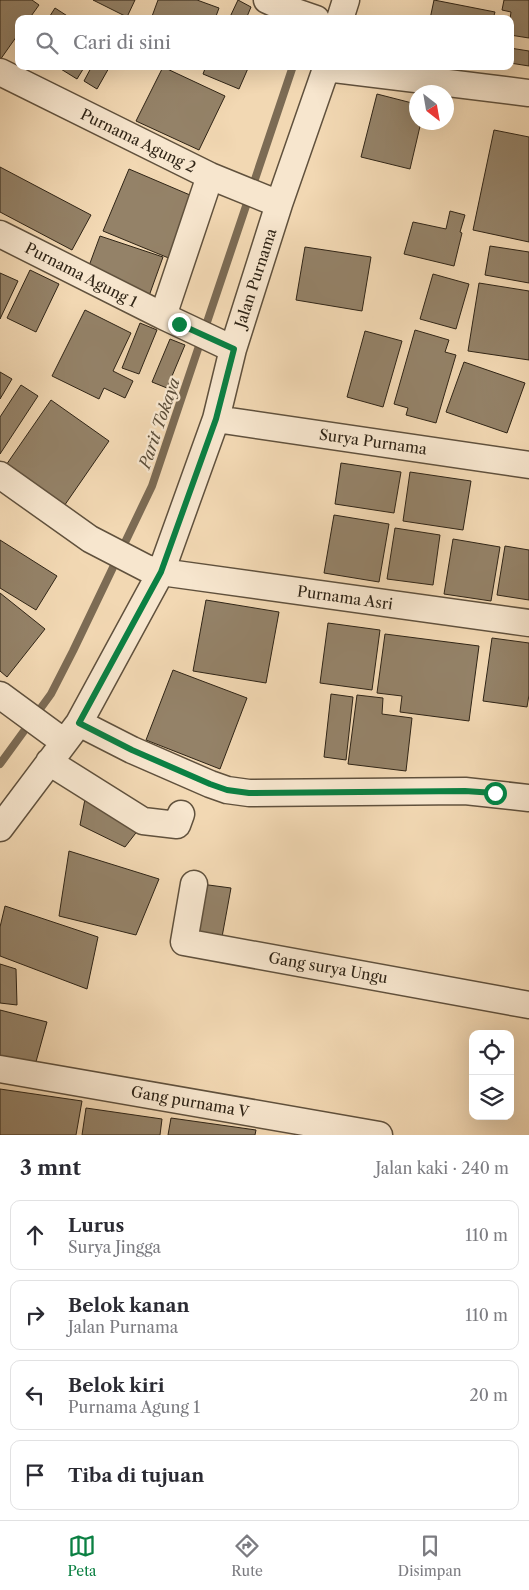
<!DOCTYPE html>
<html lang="id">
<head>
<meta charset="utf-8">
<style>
	:root { --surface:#fff; --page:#f2f2f3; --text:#2b2b33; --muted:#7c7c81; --line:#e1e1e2; --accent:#0b8043 }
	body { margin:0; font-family:"Libre Caslon Text",serif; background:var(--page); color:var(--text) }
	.controls { position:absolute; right:15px; bottom:15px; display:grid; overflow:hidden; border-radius:10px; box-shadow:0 5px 20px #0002 }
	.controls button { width:45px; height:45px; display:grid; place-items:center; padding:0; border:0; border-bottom:1px solid var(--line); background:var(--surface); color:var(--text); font:25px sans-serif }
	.compass { position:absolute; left:409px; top:85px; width:45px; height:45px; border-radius:50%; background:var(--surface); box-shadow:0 5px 20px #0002; rotate:149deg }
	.stop { position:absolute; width:15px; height:15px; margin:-11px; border:4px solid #0b8043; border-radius:50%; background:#fff }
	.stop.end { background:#0b8043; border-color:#fff; box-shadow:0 1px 5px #0008 }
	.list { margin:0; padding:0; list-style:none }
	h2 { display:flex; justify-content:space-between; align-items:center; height:65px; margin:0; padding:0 20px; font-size:21px }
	h2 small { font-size:16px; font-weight:400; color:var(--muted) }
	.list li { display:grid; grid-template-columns:32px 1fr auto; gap:15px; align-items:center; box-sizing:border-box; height:70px; margin:0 10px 10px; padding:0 10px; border:1px solid var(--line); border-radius:10px }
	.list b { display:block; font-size:19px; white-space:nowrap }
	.list p { margin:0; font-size:16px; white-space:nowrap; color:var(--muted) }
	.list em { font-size:16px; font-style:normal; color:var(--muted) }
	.icon { flex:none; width:28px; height:28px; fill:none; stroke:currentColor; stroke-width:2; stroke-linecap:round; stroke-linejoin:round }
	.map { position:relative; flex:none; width:529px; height:1135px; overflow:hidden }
	.search { position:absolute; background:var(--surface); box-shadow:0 5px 20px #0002; left:15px; right:15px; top:15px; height:55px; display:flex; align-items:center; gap:12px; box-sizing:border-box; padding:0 18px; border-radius:10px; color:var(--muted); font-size:19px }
	.sheet { height:385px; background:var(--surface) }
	nav { display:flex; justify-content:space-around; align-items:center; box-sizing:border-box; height:70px; border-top:1px solid var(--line); background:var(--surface); font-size:14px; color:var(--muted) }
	nav a { display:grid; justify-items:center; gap:2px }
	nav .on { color:var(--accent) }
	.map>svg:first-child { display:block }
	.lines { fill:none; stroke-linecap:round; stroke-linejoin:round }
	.stream { stroke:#7c6b54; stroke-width:8 }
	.building { fill:#948268; stroke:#2f2416 }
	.minor-casing { stroke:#60513d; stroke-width:29 }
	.minor { stroke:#f7e6ce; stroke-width:26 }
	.route { stroke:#0b8043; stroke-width:6 }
	.labels { text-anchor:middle; stroke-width:4.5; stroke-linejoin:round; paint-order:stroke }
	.street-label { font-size:15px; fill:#2f2416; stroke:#f7e6ce }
	.water-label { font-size:16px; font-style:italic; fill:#5c4e3a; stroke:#f7e6ce }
</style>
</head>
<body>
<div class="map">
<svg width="529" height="1135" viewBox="0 0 529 1135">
	<rect width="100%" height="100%" fill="#f2d8b3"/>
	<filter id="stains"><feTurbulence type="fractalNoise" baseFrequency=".004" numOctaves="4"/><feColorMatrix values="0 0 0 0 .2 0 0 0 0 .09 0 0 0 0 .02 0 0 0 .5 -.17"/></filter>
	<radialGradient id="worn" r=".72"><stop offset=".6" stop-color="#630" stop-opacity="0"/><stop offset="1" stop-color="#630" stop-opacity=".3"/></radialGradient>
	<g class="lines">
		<path class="stream" d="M0 764 51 694 73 651 152 486 293 66"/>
	</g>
	<path class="building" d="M0 0H32L39 5 29 19H19V33L0 60Z
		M93 0H135L127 17Z
		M158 0H197L219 8 215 19H151Z
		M238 0 251 7 246 19H229Z
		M434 0 495 12 493 19H430Z
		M504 0H529V38L510 35V19L511 12 502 10Z
		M55 8 72 19H48Z
		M510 48 529 51V66L510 63Z
		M56 66H85L77 79Z
		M92 66H110L97 89 84 81Z
		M206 66H249L239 89 203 74Z
		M163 67 225 96 199 150 136 121Z
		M377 94 416 104V122H421L410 169 361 157Z
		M494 130 529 137V242L473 230Z
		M0 167 91 215 72 250 0 212Z
		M129 169 197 198 171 259 103 231Z
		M450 211 465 215 460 232 462 233 454 266 404 254 413 222 446 229Z
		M100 236 163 257 149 296 86 274Z
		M490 246 529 252V283L485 275Z
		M305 247 371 257 362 311 296 300Z
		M30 270 59 284 36 332 7 318Z
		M0 273 18 281 0 319Z
		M433 274 469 284 456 329 420 319Z
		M479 283 529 291V360L468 351Z
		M85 310 131 333 113 371 133 381 125 398 104 388 99 399 52 376Z
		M140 323 157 330 139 374 122 368Z
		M415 330 449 340 445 352 456 355 436 423 406 415 408 408 394 404Z
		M365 331 402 341 383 407 347 397Z
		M170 339 185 345 167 388 152 382Z
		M464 362 525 383 507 433 446 412Z
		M0 372 12 379 0 399Z
		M21 385 38 396 0 454V417Z
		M51 400 109 441 62 509 4 468Z
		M341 463 401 472 394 513 335 504Z
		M410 472 471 481 463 530 403 521Z
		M334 515 389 524 379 582 324 573Z
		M395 528 440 535 433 585 387 579Z
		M453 539 500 547 491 601 444 594Z
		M0 540 57 576 36 610 0 588Z
		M505 546 529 550V600L497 595Z
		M0 593 45 629 7 677 0 671Z
		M206 600 279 612 266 683 193 671Z
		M328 623 380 630 372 690 320 683Z
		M385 634 479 646 469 721 400 712 402 696 377 693Z
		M492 638 529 643V695L527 707 483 701Z
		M173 670 247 698 220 769 146 740Z
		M331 694 353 697 346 760 324 757Z
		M357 695 383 698 382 714 412 718 406 771 348 764Z
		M86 794 142 825 125 847 80 825Z
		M69 851 159 879 136 935 59 916Z
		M201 884 231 888 222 937H195Z
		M5 906 98 937 87 989 0 956V927Z
		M0 964 16 969 17 1005 0 1003Z
		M0 1010 47 1022 34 1069 0 1060Z
		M0 1089 82 1101 76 1135H0Z
		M86 1108 162 1119 160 1135H82Z
		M171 1118 256 1130 255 1135H168Z"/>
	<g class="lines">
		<defs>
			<path id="minor" d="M267 0 287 9 316 19
				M340 19 346 0
				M326 68 529 93
				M0 72 210 176 279 204
				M0 234 163 316 233 349
				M163 316 210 176
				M216 419 529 465
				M0 475 90 539 146 568 161 572 529 623
				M0 695 64 742
				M79 723 132 750 210 784 227 790 249 793 465 791 529 798
				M49 762 143 821 177 825 181 814
				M0 828 79 723 161 572 216 419 233 349 279 204 327 66
				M194 884 184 942 529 1005
				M0 1069 379 1135"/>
		</defs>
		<use href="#minor" class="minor-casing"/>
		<use href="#minor" class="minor"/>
	</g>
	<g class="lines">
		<path class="route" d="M179 324 234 349 216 419 161 572 79 723 132 750 210 784 227 790 249 793 465 791 495 793"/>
	</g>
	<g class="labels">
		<g class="street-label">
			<text transform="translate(138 141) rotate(26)" y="5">Purnama Agung 2</text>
			<text transform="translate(81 275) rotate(27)" y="5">Purnama Agung 1</text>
			<text transform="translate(256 278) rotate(-72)" y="5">Jalan Purnama</text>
			<text transform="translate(373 442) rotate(8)" y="5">Surya Purnama</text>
			<text transform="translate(345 598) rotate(8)" y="5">Purnama Asri</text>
			<text transform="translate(328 968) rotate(10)" y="5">Gang surya Ungu</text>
			<text transform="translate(190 1102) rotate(10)" y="5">Gang purnama V</text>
		</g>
		<g class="water-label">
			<text transform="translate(159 423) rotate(-71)" y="6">Parit Tokaya</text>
		</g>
	</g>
	<rect width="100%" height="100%" filter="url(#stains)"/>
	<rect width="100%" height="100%" fill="url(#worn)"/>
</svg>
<div class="controls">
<button><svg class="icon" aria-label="locate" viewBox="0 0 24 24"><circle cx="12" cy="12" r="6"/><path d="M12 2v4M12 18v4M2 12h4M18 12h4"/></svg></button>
<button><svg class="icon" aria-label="layers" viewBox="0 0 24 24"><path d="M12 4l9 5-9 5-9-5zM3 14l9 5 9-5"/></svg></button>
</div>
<svg class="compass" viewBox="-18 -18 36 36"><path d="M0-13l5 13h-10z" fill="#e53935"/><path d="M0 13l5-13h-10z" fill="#7c7c81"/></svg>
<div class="stop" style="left:495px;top:793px"></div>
<div class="stop end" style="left:179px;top:324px"></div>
<div class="search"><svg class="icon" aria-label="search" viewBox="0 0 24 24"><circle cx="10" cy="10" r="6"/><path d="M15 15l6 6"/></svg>Cari di sini</div>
</div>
<section class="sheet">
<h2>3 mnt<small>Jalan kaki · 240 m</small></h2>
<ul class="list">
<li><svg class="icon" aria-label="ahead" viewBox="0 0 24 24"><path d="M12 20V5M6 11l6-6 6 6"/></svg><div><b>Lurus</b><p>Surya Jingga</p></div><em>110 m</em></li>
<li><svg class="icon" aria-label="right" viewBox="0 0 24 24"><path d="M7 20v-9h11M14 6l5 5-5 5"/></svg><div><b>Belok kanan</b><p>Jalan Purnama</p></div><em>110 m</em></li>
<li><svg class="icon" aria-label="left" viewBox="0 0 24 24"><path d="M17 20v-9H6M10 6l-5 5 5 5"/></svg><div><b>Belok kiri</b><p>Purnama Agung 1</p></div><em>20 m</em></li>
<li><svg class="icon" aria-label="arrive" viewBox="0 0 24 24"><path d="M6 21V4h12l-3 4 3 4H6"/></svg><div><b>Tiba di tujuan</b></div></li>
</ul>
</section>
<nav>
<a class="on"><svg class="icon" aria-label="map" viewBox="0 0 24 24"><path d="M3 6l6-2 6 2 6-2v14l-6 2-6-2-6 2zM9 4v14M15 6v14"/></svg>Peta</a>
<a><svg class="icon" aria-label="directions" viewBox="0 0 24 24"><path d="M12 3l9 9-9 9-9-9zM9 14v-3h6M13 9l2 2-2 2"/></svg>Rute</a>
<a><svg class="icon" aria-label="saved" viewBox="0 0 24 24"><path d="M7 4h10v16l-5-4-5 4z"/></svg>Disimpan</a>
</nav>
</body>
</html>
